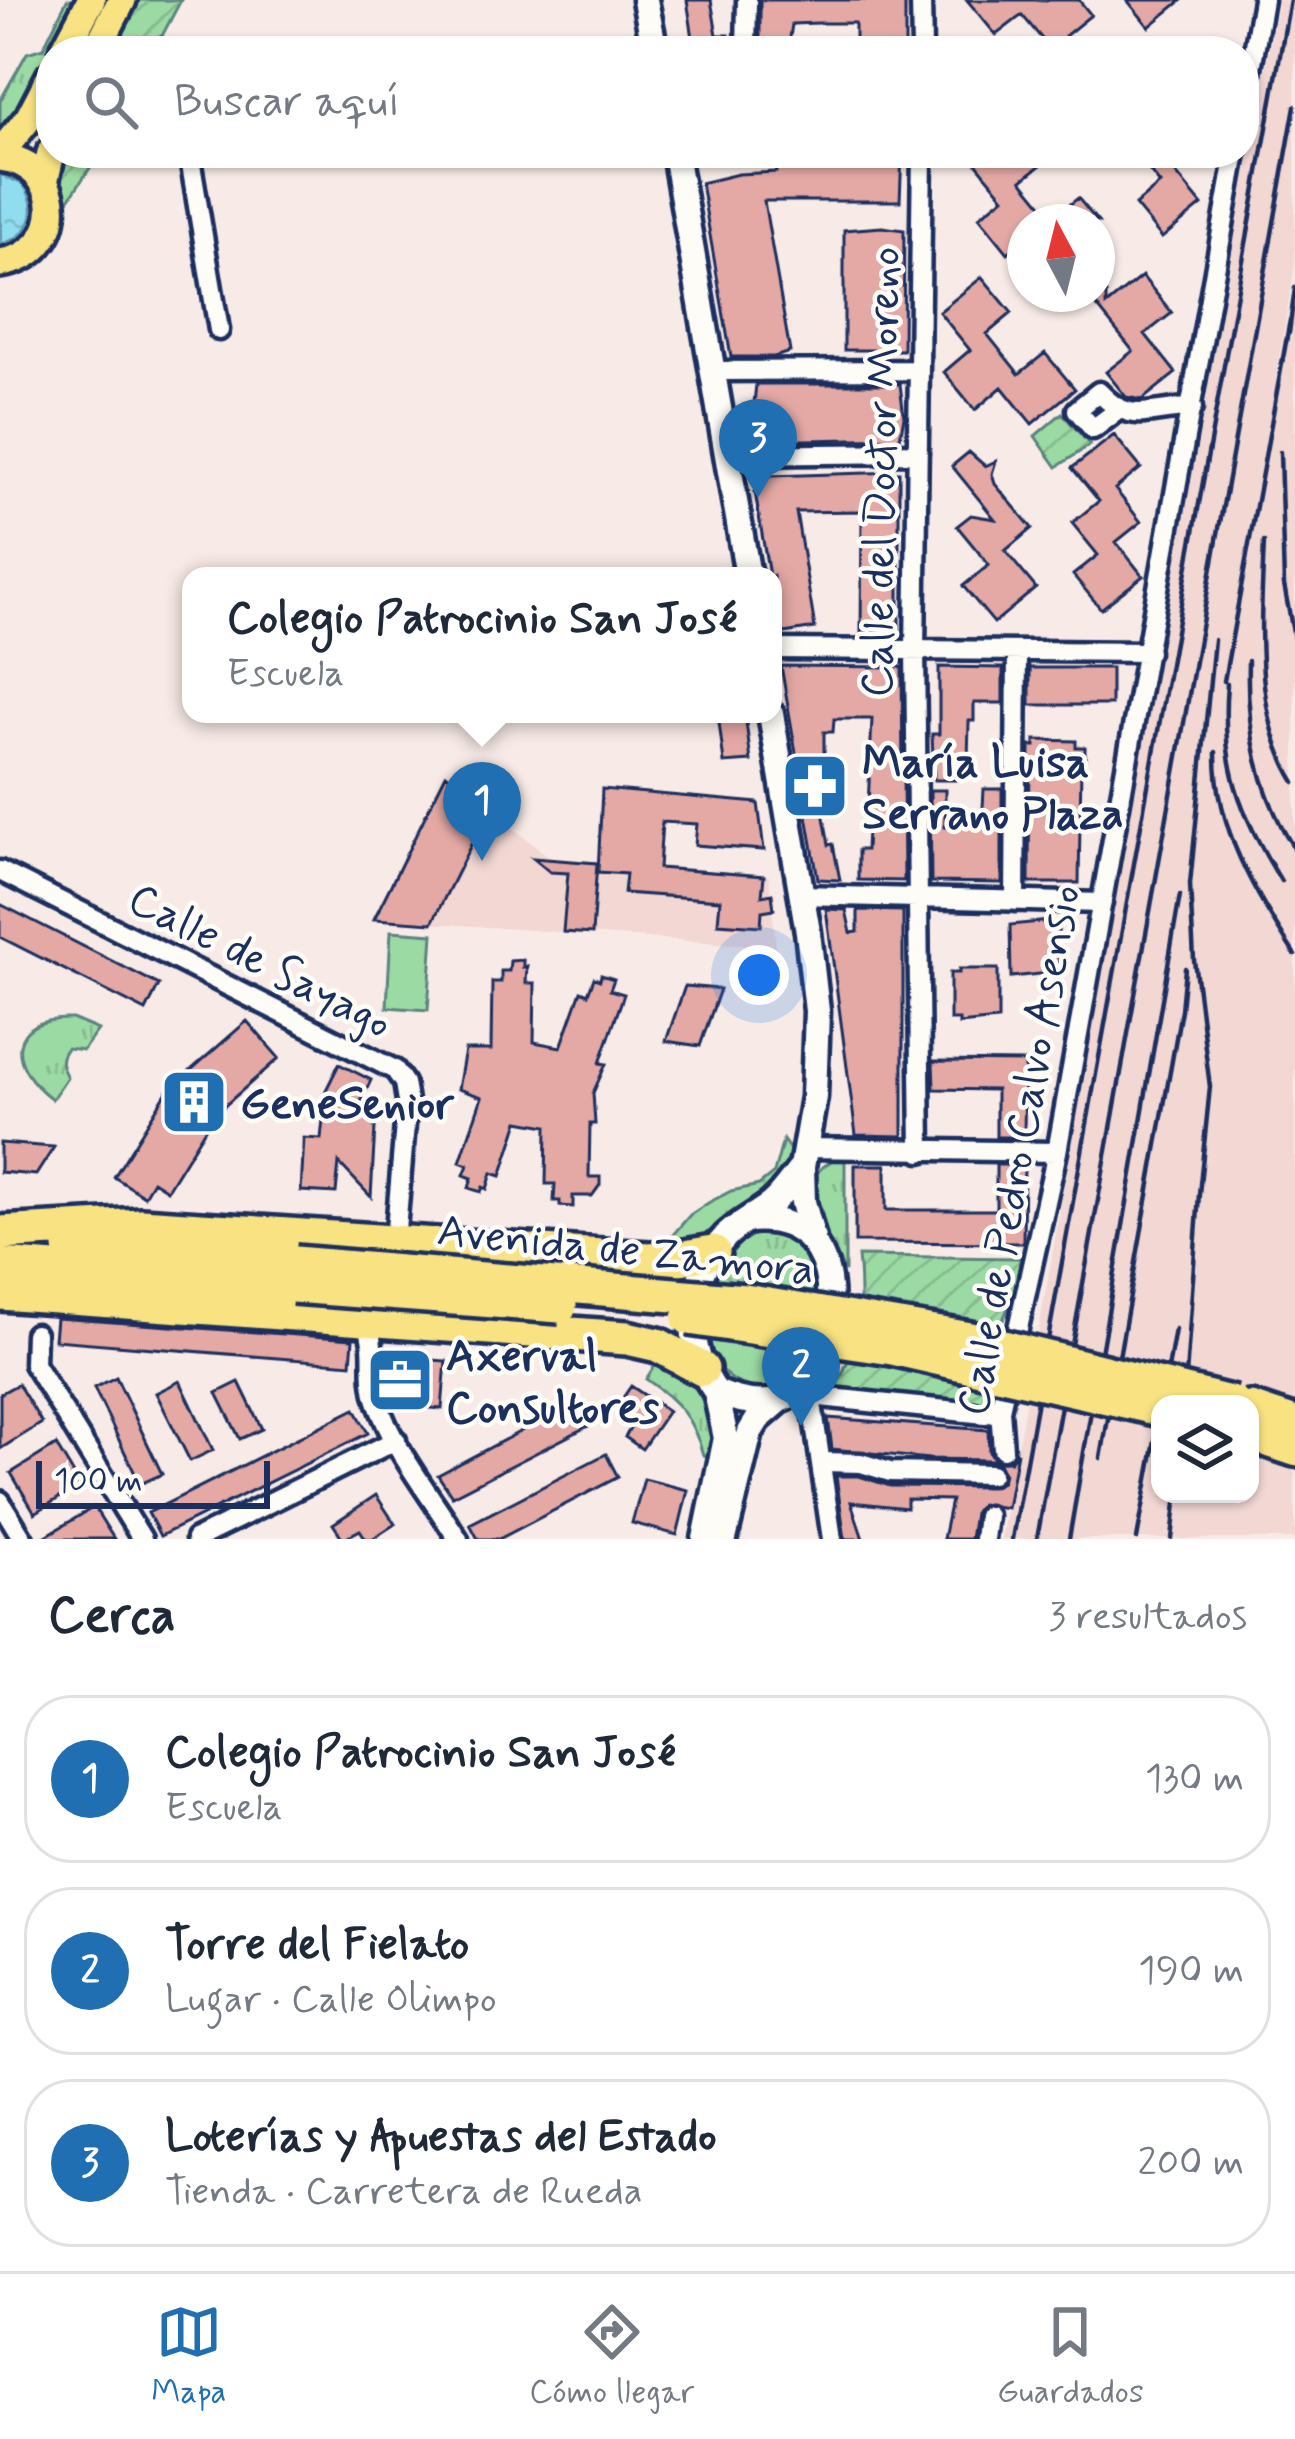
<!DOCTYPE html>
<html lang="es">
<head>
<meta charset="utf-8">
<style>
	:root { --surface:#fff; --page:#f6f6f7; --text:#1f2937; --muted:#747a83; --line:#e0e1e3; --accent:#1f6fb2 }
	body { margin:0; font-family:Mynerve,sans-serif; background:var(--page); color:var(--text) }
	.controls { position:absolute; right:36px; bottom:36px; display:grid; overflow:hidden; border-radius:24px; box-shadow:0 3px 9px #0004 }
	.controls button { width:108px; height:108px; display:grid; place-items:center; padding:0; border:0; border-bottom:3px solid var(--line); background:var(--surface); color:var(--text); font:60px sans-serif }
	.compass { position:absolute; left:1007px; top:204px; width:108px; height:108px; border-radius:50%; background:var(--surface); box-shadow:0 3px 9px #0004; rotate:353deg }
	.scale { position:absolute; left:36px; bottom:30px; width:234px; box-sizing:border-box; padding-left:12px; border:6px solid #1b2f5e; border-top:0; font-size:33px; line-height:42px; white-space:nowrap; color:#1b2f5e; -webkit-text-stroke:9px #fdfcf7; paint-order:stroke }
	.you { position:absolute; left:759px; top:975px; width:42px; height:42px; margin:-30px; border:9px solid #fff; border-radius:50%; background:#1a73e8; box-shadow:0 0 0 18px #1a73e833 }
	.badge { display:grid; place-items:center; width:78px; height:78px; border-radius:50%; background:var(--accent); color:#fff; font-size:39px; font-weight:700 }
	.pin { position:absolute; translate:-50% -99px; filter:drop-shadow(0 3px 6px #0008) }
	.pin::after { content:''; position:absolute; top:63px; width:42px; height:36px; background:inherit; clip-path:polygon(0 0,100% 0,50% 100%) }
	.popup { position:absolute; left:182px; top:567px; width:600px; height:156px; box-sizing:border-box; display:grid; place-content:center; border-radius:24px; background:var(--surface); filter:drop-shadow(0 3px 9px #0005); font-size:39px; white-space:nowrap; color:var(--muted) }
	.popup b { font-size:45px; color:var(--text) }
	.popup::after { content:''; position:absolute; left:50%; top:100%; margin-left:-24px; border:24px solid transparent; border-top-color:var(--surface) }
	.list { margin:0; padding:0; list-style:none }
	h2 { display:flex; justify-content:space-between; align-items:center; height:156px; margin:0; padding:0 48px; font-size:51px }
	h2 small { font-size:39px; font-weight:400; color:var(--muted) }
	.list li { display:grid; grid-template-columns:78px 1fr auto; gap:36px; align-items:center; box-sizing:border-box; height:168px; margin:0 24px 24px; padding:0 24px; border:3px solid var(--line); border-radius:48px }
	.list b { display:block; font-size:45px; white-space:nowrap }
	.list p { margin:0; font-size:39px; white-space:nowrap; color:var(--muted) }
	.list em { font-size:39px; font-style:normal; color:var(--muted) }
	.icon { flex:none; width:66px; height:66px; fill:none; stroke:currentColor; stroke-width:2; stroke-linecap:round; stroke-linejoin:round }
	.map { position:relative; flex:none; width:1295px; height:1539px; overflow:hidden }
	.search { position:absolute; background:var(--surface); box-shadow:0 3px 9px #0004; left:36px; right:36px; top:36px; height:132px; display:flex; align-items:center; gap:30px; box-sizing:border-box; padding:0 42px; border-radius:48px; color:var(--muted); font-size:45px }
	.sheet { height:732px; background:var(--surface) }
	nav { display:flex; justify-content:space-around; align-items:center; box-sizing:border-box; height:168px; border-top:3px solid var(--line); background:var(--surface); font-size:33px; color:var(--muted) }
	nav a { display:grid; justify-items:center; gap:6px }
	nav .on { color:var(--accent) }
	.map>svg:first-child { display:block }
	.built { fill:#f2d7d3; fill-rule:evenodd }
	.grass { fill:url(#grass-tufts); stroke:#5c8480; stroke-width:3 }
	.garden { fill:url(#garden-furrows); stroke:#5c8480; stroke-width:3 }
	.pitch { fill:#9cdaa3; stroke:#5c8480; stroke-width:3 }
	.water { fill:url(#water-ripples); stroke:#6197b4; stroke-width:3 }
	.building { fill:#e4a9a5; stroke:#1b2f5e; stroke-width:3 }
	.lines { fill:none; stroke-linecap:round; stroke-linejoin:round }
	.street-casing { stroke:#1b2f5e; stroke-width:27 }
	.secondary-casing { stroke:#1b2f5e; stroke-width:33 }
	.primary-casing { stroke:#1b2f5e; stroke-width:36 }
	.highway-casing { stroke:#1b2f5e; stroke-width:42 }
	.street { stroke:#fdfcf7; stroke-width:18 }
	.secondary { stroke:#fdfcf7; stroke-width:24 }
	.primary { stroke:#f8e281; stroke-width:27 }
	.highway { stroke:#f8e281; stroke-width:33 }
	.rail { stroke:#1b2f5e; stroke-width:4.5 }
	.highway-bridge-casing { stroke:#1b2f5e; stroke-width:42; stroke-linecap:butt }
	.highway-bridge { stroke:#f8e281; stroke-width:33 }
	.labels { text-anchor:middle; stroke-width:9; stroke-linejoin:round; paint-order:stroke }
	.street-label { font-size:45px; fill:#1b2f5e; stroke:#fdfcf7 }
	.poi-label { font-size:45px; font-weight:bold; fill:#1b2f5e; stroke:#fdfcf7; text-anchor:start }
</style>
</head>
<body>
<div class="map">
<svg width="1295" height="1539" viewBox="0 0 1295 1539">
	<defs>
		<pattern id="grass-tufts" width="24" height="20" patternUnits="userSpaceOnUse" patternTransform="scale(3)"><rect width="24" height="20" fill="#9cdaa3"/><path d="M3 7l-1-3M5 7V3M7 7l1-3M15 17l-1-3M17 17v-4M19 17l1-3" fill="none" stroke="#86bb8f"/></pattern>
		<pattern id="garden-furrows" width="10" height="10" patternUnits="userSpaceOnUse" patternTransform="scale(3)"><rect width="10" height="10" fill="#9cdaa3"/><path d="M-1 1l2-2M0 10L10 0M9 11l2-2" fill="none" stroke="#86bb8f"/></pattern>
		<pattern id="water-ripples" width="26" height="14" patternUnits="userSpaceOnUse" patternTransform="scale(3)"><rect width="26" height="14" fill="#8fddee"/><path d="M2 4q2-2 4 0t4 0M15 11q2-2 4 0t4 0" fill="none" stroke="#7bbece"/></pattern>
	</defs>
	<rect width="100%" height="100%" fill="#f8ebe7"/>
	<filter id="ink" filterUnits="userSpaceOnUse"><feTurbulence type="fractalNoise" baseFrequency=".00833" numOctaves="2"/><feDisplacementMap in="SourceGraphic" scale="24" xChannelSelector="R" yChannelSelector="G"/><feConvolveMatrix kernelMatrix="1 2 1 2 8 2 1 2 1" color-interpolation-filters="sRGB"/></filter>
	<g filter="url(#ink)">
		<path class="built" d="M1278 0H1295V267L1271 401 1295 279V1539H1001ZM1160 1404H1250V1494H1160Z
			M446 774 553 860 769 876 776 947 374 919Z"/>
		<path class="grass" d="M67 0H77L20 109 5 127 0 124V101L27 53 43 48Z
			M72 1019 98 1030 83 1050 67 1048C59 1058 60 1065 67 1077L52 1099C6 1065 6 1017 72 1019Z
			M783 1140 793 1154C773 1190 714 1234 675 1248L671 1237 690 1215 708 1203 731 1191 759 1185 774 1173Z
			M832 1161H845V1272C831 1240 787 1183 832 1161Z
			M764 1231C813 1238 820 1279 811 1321 806 1340 801 1364 785 1379 763 1399 726 1384 715 1360 693 1315 713 1244 764 1231Z
			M661 1356C697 1382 717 1411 713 1457L703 1455C693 1418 678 1401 646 1379Z"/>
		<path class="garden" d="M134 0H181L154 51H108Z
			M61 153H100L59 214Z
			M1062 413 1090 445 1057 467 1035 436Z
			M858 1256 1021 1258 1015 1290 1001 1325 987 1398 978 1404 835 1388C860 1344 863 1304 858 1256Z"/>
		<path class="pitch" d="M391 931 433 934 428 1010 387 1007Z"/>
		<path class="water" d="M0 174 23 184C41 210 32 236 1 244Z"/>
		<path class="building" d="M687 0H711L717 35H729L730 51H695Z
			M760 0H905V51H855V23H819L792 24 788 51H760Z
			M967 0H1079L1091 15 1065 36 1077 51H1052L1022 15 996 35Z
			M1127 0H1182L1149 27Z
			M779 153H902L900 201H764L790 352 774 357H731L701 183 738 174 776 172Z
			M968 153H1056L1022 180 1053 218 1078 198 1098 222H1025V239L1008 253 979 217 1004 197Z
			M1135 153H1196L1174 171 1202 205 1162 238 1135 205 1160 184Z
			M882 227 904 230 903 350H844V230Z
			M1142 276 1172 313 1145 334 1176 373 1142 400 1126 397 1106 372 1133 351 1087 294H1106V305Z
			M982 277 1012 313 987 334 1019 374 1045 353 1075 389 1032 424 1002 387 975 410 944 372 970 350 939 312Z
			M756 384H900L904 417 900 438 758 441 754 403Z
			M1114 435 1141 468 1115 489 1141 522 1116 542 1143 576 1101 609 1073 575 1098 555 1072 523 1099 501 1072 468Z
			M969 452 985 466 996 461 992 474 995 484 1032 528 1005 551 1036 588 994 623 963 586 989 565 957 526 971 515 995 519 952 466Z
			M899 472V632H861L862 511 796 512 815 628 778 634 773 576H769L755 492 769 476Z
			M781 666 902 667 904 881 858 880V850H866L872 719H834L833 732H824V761H832V772H837V795H820L829 845 833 844 840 880 818 879Z
			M939 667 1003 668V703H974V721H969L968 762H955V780H934L932 734H939Z
			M1030 668H1111V705H1030Z
			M718 714H745L751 761 724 763Z
			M1035 740 1076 741V747H1085V767L1081 766 1079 883H1029L1030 746H1035Z
			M446 774 489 809 432 923 374 919Z
			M602 789 758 803 764 850 695 845 697 824 662 822 659 868 764 876 762 896 772 894 774 909 762 911 761 926 718 923 720 900 624 893 626 874 598 872Z
			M984 789H1002V883L931 882 930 790H945V827H982Z
			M533 858 597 863 592 934 563 932 568 873 550 872Z
			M0 904 159 985 146 1011 0 937Z
			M826 909 846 910 851 933 858 932V910L903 911V1136L856 1135Z
			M1050 921V926H1058L1059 972 1011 977 1010 925Z
			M523 960V967L527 966 526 983H535L534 1042 561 1047 581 991 588 994 594 978 600 980 601 975 614 979 610 990 624 994 600 1063 606 1064 593 1093 595 1124H590L589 1177H600V1185L592 1196H573V1207L560 1206V1201H554L555 1184H546L547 1126 519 1121 501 1176 492 1173 487 1189 483 1187 481 1192 469 1188 472 1178 464 1175 468 1165 460 1162 482 1097 458 1089 465 1050H491L492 982H501V971H509L510 961Z
			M959 969H998V1020L959 1024V1020H950V973H959Z
			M685 986 720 989 700 1046 666 1041Z
			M247 1021 279 1058 213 1116 167 1190 153 1181 144 1196 114 1177 168 1090Z
			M933 1061 1025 1062 1024 1137H996V1090L934 1089Z
			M339 1064 371 1080 358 1108 376 1110 371 1197 339 1163 336 1193 301 1191 304 1138 321 1139 326 1090Z
			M0 1143 54 1147 36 1175 0 1172Z
			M855 1165H886V1210H996V1165H1024L1023 1243 855 1242Z
			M56 1318 353 1339 351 1364 54 1340Z
			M397 1357 446 1361 442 1409 394 1405 392 1390Z
			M116 1377 162 1474 140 1484 94 1388Z
			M180 1381 213 1450 190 1461 156 1393Z
			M239 1382 262 1429 240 1439 217 1393Z
			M18 1384 42 1423 0 1449V1394Z
			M631 1386 668 1411 642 1449 625 1437 633 1424 622 1416 626 1411 618 1405Z
			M576 1402 588 1426 452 1496 438 1475Z
			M355 1409 368 1433 160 1536 148 1513Z
			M828 1418 988 1430 989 1452 996 1461H1010L1017 1452 1007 1508 981 1504 974 1513 970 1539H943L951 1500 907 1499V1508L851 1502 863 1539H845L836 1476H859L890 1486 991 1487 1002 1482 1004 1473 999 1463 991 1460 929 1459 832 1449Z
			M56 1445 80 1485 35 1513 11 1473Z
			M606 1454 618 1477 499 1539H478L470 1524Z
			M644 1479 688 1490 677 1535 632 1523Z
			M376 1495 395 1524 372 1539H366L360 1530 343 1539 333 1524Z
			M94 1507 114 1539H41Z"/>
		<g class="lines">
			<defs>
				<path id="street" d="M921 0 922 51
					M159 49 162 51
					M746 51 747 0
					M1244 108 1263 0
					M189 153 219 330
					M713 371 919 370
					M1117 411 1093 429 1077 410 1099 392C1131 427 1150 408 1192 408
					M727 455 918 453
					M773 649 1148 652
					M0 871 395 1070 404 1083 407 1101 395 1241
					M802 895 1102 903
					M1015 901 1017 651
					M806 1148 1057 1152
					M921 1152 915 650 922 153
					M365 1319C379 1347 367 1373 377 1401 393 1449 431 1496 458 1539
					M35 1334 34 1364 142 1539
					M792 1394 985 1414 1000 1410
					M811 1397 832 1539
					M1003 1449 1000 1410 1057 1152 1236 153
					M824 1462 861 1463 890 1472 991 1474
					M0 1501 23 1539
					M196 1539 396 1440
					M984 1539 987 1516"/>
				<path id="secondary" d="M645 0 655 51
					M675 153 748 576
					M771 714 808 932 817 1011 814 1097 802 1167 803 1202 813 1239
					M748 1220C867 1209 836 1382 780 1400 759 1406 735 1400 716 1392 682 1345 686 1278 726 1236 739 1223 757 1215 772 1203 783 1193 792 1179 802 1167
					M705 1539 726 1438 716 1392
					M724 1539 750 1432 758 1419 780 1400"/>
				<path id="primary" d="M64 51 91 0
					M96 51 122 0
					M0 153 29 118 51 76
					M0 157C68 164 69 254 0 263
					M44 182 51 153"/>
				<path id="highway" d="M0 1233 141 1225 632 1258 669 1260 713 1252
					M70 1247 295 1263
					M0 1265 293 1286
					M0 1293 627 1338 658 1345 702 1369
					M1250 1409 1295 1424
					M1250 1434 1295 1449"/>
			</defs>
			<use href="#street" class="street-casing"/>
			<use href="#secondary" class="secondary-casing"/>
			<use href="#primary" class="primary-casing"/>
			<use href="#highway" class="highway-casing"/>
			<use href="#street" class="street"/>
			<use href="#secondary" class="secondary"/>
			<use href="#primary" class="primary"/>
			<use href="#highway" class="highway"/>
			<path class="rail" d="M1289 333 1295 288
				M1280 452 1284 585 1295 643
				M1264 542C1261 619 1252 713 1295 782
				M1248 661C1246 729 1258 792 1295 850
				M1224 681 1290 320
				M1227 684C1220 765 1240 814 1281 881
				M1216 752C1215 829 1255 892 1295 955
				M1162 1404 1175 1329
				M1184 1404 1199 1194 1210 1087 1194 960 1190 884 1214 640
				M1101 1458 1181 1010 1185 968
				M1012 1539 1290 0
				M1037 1539 1295 106
				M1069 1539 1180 895
				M1137 1539 1160 1414
				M1172 1539 1177 1494"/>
			<defs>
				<path id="highway-bridge" d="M295 1263 745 1301 971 1339 1234 1404
					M293 1286 560 1306
					M689 1318 892 1348 1160 1409"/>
			</defs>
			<use href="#highway-bridge" class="highway-bridge-casing"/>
			<use href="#highway-bridge" class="highway-bridge"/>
		</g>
	</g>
	<defs>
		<symbol id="pharmacy-square" viewBox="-11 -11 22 22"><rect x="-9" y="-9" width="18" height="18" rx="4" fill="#1f6fb2" stroke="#fdfcf7"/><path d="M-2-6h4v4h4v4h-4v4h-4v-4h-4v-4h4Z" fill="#fff"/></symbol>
		<symbol id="building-square" viewBox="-11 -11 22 22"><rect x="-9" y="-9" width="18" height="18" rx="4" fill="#1f6fb2" stroke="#fdfcf7"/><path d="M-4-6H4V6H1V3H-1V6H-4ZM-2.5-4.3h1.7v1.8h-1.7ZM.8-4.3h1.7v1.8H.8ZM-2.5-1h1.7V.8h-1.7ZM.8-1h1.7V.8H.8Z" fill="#fff"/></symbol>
		<symbol id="office-square" viewBox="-11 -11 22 22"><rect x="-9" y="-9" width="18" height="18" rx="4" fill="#1f6fb2" stroke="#fdfcf7"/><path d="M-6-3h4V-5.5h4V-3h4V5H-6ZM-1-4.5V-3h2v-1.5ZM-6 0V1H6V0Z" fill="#fff"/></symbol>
	</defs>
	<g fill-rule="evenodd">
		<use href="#pharmacy-square" x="777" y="748" width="76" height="76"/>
		<use href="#building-square" x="156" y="1064" width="76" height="76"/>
		<use href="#office-square" x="362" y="1342" width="76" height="76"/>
	</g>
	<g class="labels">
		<g class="street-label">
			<text transform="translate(879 472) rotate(-89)" y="16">Calle del Doctor Moreno</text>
			<text transform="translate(261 959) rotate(27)" y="16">Calle de Sayago</text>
			<text transform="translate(1017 1150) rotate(-80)" y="16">Calle de Pedro Calvo Asensio</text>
			<text transform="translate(626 1248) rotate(6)" y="16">Avenida de Zamora</text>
		</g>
		<g class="poi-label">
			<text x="862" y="776">María Luisa<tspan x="862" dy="52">Serrano Plaza</tspan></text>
			<text x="240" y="1118">GeneSenior</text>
			<text x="446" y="1370">Axerval<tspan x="446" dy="52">Consultores</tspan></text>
		</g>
	</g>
</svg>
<div class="controls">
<button><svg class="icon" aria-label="layers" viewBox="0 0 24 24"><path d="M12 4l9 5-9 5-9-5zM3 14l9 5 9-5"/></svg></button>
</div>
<svg class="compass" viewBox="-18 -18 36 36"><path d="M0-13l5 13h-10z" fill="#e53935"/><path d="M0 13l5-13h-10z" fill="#747a83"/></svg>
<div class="scale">100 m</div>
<div class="you"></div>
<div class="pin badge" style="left:482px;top:861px">1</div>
<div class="popup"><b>Colegio Patrocinio San José</b>Escuela</div>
<div class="pin badge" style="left:801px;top:1426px">2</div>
<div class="pin badge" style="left:758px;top:498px">3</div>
<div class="search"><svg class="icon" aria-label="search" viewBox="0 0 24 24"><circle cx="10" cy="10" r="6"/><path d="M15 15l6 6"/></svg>Buscar aquí</div>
</div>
<section class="sheet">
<h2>Cerca<small>3 resultados</small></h2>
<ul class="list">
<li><span class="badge">1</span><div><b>Colegio Patrocinio San José</b><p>Escuela</p></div><em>130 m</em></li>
<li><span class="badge">2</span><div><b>Torre del Fielato</b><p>Lugar · Calle Olimpo</p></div><em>190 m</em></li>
<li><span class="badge">3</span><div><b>Loterías y Apuestas del Estado</b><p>Tienda · Carretera de Rueda</p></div><em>200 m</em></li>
</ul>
</section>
<nav>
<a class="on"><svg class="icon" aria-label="map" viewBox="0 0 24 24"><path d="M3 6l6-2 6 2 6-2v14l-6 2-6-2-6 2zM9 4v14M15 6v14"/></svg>Mapa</a>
<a><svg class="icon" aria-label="directions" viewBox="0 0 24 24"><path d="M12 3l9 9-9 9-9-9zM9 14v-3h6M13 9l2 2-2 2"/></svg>Cómo llegar</a>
<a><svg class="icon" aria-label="saved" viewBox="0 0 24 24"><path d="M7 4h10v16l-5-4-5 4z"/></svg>Guardados</a>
</nav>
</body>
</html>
